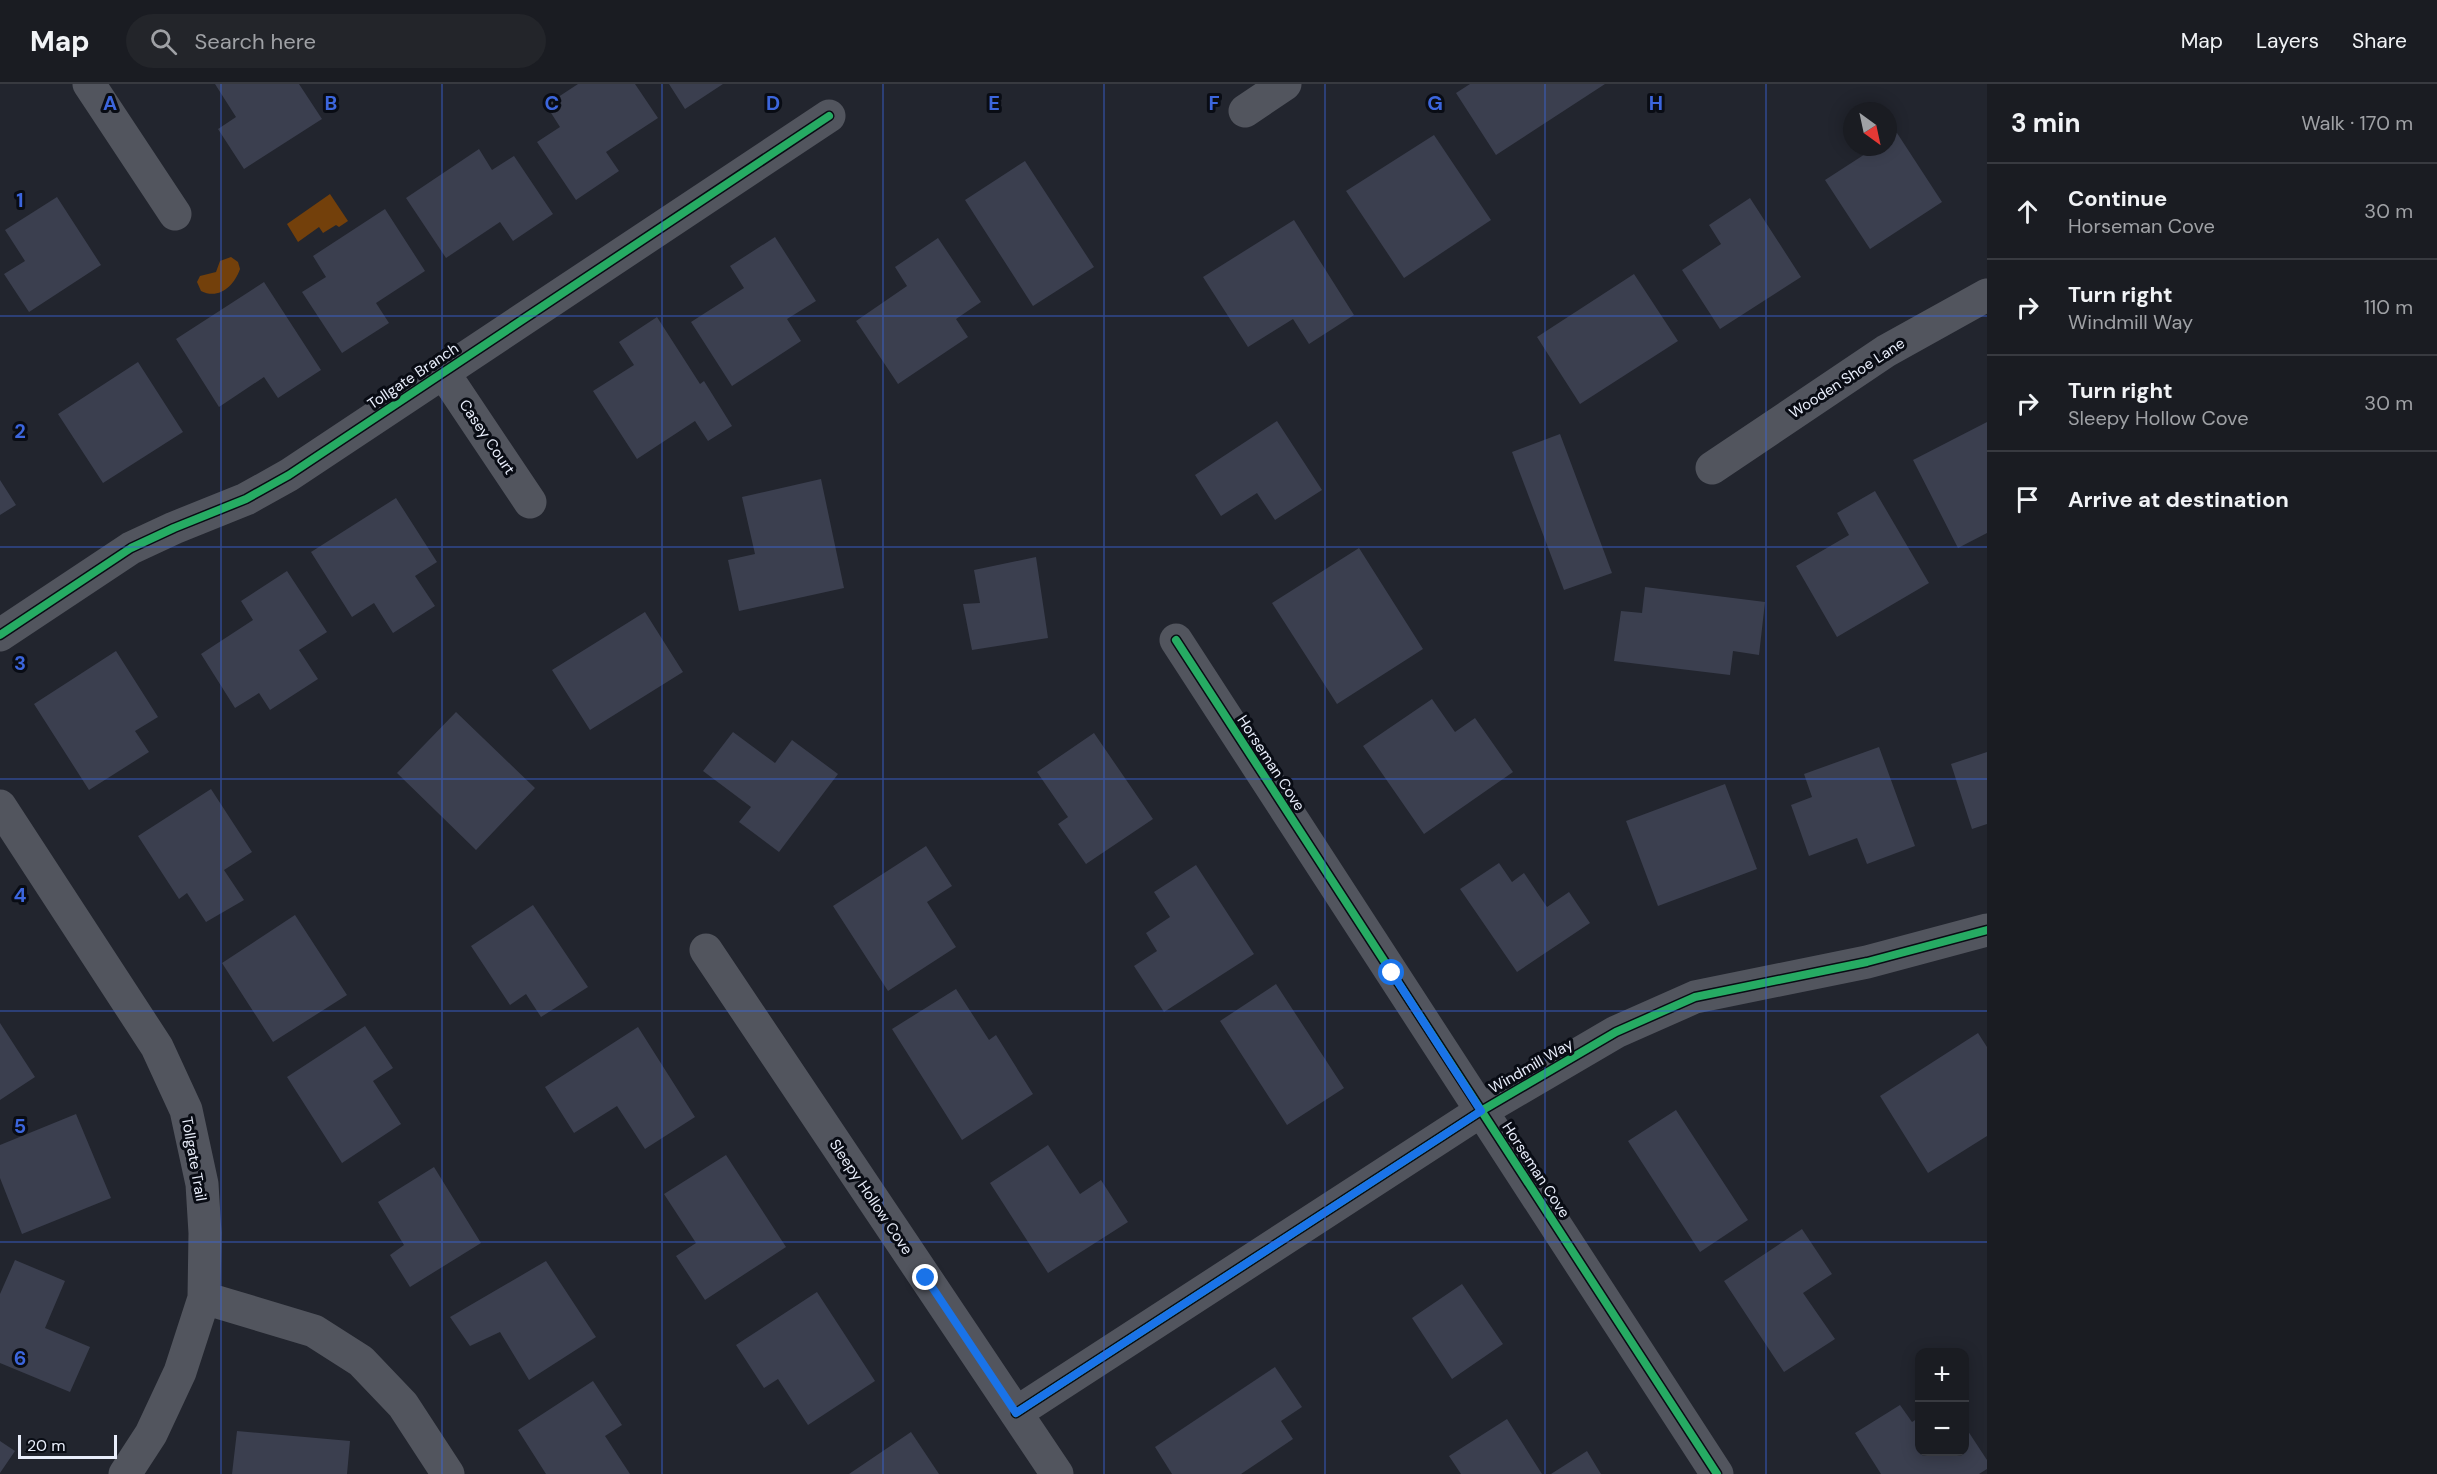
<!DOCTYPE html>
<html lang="en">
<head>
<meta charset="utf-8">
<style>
	:root { --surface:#1a1c22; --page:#23252a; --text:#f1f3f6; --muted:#9fa1a5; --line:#383a40 }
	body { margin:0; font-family:"DM Sans",sans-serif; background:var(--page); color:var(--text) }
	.controls { position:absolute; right:18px; bottom:18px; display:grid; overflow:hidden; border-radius:12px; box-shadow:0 3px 15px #0003 }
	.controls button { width:54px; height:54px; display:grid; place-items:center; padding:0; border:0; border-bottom:2px solid var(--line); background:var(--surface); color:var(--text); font:30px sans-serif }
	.compass { position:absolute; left:1843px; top:18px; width:54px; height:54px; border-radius:50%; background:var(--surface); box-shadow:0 3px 15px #0003; rotate:147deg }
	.scale { position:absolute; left:18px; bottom:15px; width:99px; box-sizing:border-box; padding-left:6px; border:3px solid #e9eefb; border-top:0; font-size:16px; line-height:21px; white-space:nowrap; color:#e9eefb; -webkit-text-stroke:4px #090c14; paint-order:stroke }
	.stop { position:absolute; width:18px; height:18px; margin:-14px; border:4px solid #1a73e8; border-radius:50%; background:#fff }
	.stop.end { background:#1a73e8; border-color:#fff; box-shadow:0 2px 6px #0008 }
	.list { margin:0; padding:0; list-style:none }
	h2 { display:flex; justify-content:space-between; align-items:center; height:78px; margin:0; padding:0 24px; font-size:26px }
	h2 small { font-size:20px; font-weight:400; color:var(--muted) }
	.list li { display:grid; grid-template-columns:39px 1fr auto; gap:18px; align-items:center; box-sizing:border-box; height:96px; padding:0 24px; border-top:2px solid var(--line) }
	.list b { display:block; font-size:22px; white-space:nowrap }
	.list p { margin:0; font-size:20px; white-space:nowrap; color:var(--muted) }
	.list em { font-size:20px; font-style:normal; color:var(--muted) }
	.icon { flex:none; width:33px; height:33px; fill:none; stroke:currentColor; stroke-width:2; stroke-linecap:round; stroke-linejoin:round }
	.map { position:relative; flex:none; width:1987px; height:1390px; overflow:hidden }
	header { display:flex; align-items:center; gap:36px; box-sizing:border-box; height:84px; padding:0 30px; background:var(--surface); border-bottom:2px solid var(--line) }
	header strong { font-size:28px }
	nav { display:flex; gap:33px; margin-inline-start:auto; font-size:21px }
	.search { width:420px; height:54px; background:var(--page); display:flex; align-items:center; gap:15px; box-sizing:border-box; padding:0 21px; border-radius:33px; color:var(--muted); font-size:22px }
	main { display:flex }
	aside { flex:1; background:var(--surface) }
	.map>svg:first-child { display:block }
	.water { fill:#73400b }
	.building { fill:#3b3f4f }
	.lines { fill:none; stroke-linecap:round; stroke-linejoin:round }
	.minor { stroke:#52555e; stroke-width:33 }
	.cycleway-casing { stroke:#090c14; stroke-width:11 }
	.cycleway { stroke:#26ab63; stroke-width:8 }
	.route { stroke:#1a73e8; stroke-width:8 }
	.grid { fill:none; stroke:#3c66dd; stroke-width:1.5; stroke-opacity:0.55 }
	.labels { text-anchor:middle; stroke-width:6; stroke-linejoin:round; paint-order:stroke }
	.street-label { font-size:15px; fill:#e9eefb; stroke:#090c14 }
	.grid-label { font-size:20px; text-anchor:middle; font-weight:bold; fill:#3c66dd; stroke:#090c14; stroke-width:6; stroke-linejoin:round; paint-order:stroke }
</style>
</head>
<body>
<header>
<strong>Map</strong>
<div class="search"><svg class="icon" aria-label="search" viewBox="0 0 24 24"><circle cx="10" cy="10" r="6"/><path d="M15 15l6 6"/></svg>Search here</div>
<nav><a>Map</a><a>Layers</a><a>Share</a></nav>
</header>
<main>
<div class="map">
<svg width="1987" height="1390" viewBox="0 0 1987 1390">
	<rect width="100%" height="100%" fill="#22252e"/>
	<path class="water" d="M330 110 348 137 339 143 336 141 323 149 319 143 298 158 287 140Z
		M231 173 238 178 240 185C234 202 219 216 201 207L197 198 200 192 216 188 220 177Z"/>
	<path class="building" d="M215 0H299L322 35 244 85 218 45 236 33Z
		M578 0H635L658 34 606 68 619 87 576 116 537 58 560 43 546 21Z
		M669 0H723L685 25Z
		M1470 0H1605L1496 71 1456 9Z
		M1897 49 1942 118 1870 165 1825 96 1876 63H1888V55Z
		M1434 51 1491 136 1404 194 1346 107Z
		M479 65 492 86 514 72 553 130 513 157 500 138 446 174 406 114Z
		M1025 77 1094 183 1033 222 965 116Z
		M57 113 101 181 29 228 4 190 25 177 5 146Z
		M1750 114 1801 193 1720 245 1682 186 1721 160 1709 141Z
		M385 125 425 187 376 219 389 239 342 269 302 208 326 193 313 172Z
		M1294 136 1354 231 1309 260 1293 235 1248 263 1203 193Z
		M775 153 816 217 787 235 801 257 732 302 691 238 744 204 730 182Z
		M938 154 981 218 956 235 968 253 898 300 856 237 907 202 895 183Z
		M1634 190 1678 257 1580 320 1537 253Z
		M264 198 321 286 278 314 264 293 219 323 176 255Z
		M657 233 700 300 704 297 732 342 708 357 695 337 637 375 593 307 634 281 619 258Z
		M138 278 183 348 103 399 58 330Z
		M1277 337 1322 406 1275 436 1257 409 1221 432 1195 391Z
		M1987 338V449L1958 464 1913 376Z
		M1560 350 1612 489 1564 506 1512 368Z
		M821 395 844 504 739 527 728 476 755 470 742 413Z
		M0 396 16 421 0 431Z
		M1875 407 1929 499 1837 553 1796 482 1849 451 1837 429Z
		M396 414 437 478 415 492 435 522 393 549 374 519 352 533 311 468Z
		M1359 464 1423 565 1337 620 1272 519Z
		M1036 473 1048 554 972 566 963 520 980 519 974 486Z
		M287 487 327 548 299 566 318 595 270 626 259 609 235 624 201 570 253 536 241 517Z
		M1645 503 1765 518 1759 571 1733 567 1730 591 1614 577 1621 527 1642 529Z
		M645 528 683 588 590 646 552 586Z
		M116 567 158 633 135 647 149 668 89 706 34 620Z
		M1432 615 1455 648 1475 634 1513 688 1424 750 1363 662Z
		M456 628 535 704 476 766 397 689Z
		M733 648 775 679 792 656 838 690 779 768 739 738 751 723 703 687Z
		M1094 649 1153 735 1086 780 1058 740 1068 733 1037 688Z
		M1879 663 1915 762 1867 780 1857 754 1809 772 1791 721 1812 713 1804 690Z
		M1987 668V740L1972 745 1951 680Z
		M1725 700 1757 785 1658 822 1626 737Z
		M211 705 252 768 224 786 244 816 206 838 187 809 179 815 138 752Z
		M926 762 952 802 927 818 956 863 888 907 833 822Z
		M1499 779 1512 798 1524 789 1547 823 1569 808 1590 839 1517 888 1460 805Z
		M1196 781 1254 870 1164 928 1134 882 1157 867 1146 849 1170 833 1154 808Z
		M533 821 588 903 541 933 526 910 510 921 471 862Z
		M295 831 347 911 273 958 222 879Z
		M1276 900 1344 1004 1287 1041 1220 937Z
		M956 905 989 956 996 951 1033 1010 962 1056 892 945Z
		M0 939 35 993 0 1016Z
		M365 942 393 984 373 997 401 1040 342 1079 287 993Z
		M638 943 695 1033 645 1065 617 1022 574 1049 545 1003Z
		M1978 949 1987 963V1052L1928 1089 1880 1012Z
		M1676 1026 1748 1136 1700 1168 1628 1057Z
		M76 1030 111 1114 22 1150 0 1094V1061Z
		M1048 1061 1080 1110 1101 1096 1128 1138 1048 1189 990 1099Z
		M726 1071 786 1163 705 1216 676 1172 696 1159 664 1110Z
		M434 1083 481 1159 410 1203 390 1171 404 1161 378 1118Z
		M1802 1145 1832 1190 1803 1209 1835 1255 1784 1288 1724 1197Z
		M15 1176 65 1197 45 1244 90 1263 70 1308 0 1279V1210Z
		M546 1177 596 1253 529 1296 500 1248 470 1262 450 1233Z
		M1462 1200 1503 1260 1452 1295 1412 1234Z
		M817 1208 875 1297 808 1341 778 1295 764 1304 736 1261Z
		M1275 1283 1302 1323 1281 1337 1293 1355 1241 1390H1172L1155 1363Z
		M593 1297 622 1341 605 1352 630 1390H546L518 1346Z
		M1900 1321 1912 1338 1920 1333V1368H1964V1341L1987 1376V1385L1979 1390H1881L1855 1349Z
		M1507 1335 1542 1390H1461L1449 1372Z
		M237 1347 350 1357 347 1390H232Z
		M911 1348 939 1390H849Z
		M0 1357 15 1367 0 1389Z
		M1587 1367 1601 1390H1551Z"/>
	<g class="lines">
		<path class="minor" d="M89 0 175 130
			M1245 27 1285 0
			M443 288 530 418
			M1712 384 1886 267 1987 211
			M0 551 131 464 174 444 246 415 289 391 829 32
			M1176 556 1717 1390
			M0 722 157 963 186 1026 202 1100 205 1149 204 1214 180 1288 151 1350 125 1390
			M706 866 1057 1390
			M204 1214 314 1247 361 1277 403 1321 448 1390
			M1016 1329 1481 1027 1616 948 1695 913 1867 878 1987 846"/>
		<defs>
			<path id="cycleway" d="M0 551 131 464 174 444 246 415 289 391 829 32
				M1176 556 1717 1390
				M1016 1329 1481 1027 1616 948 1695 913 1867 878 1987 846"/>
		</defs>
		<use href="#cycleway" class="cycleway-casing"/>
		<use href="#cycleway" class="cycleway"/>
	</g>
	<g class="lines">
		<path class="route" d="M926 1194 1016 1329 1481 1027 1392 889"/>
	</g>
	<path class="grid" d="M221 0V1390M442 0V1390M662 0V1390M883 0V1390M1104 0V1390M1325 0V1390M1545 0V1390M1766 0V1390M0 232H1987M0 463H1987M0 695H1987M0 927H1987M0 1158H1987"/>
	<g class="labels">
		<g class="street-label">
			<text transform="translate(413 292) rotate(-34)" y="5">Tollgate Branch</text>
			<text transform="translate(1847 294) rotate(-33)" y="5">Wooden Shoe Lane</text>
			<text transform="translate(487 353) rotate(56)" y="5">Casey Court</text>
			<text transform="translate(1271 679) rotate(57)" y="5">Horseman Cove</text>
			<text transform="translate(1531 982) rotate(-30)" y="5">Windmill Way</text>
			<text transform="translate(194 1075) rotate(80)" y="5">Tollgate Trail</text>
			<text transform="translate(1536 1086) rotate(57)" y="5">Horseman Cove</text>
			<text transform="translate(871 1113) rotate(56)" y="5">Sleepy Hollow Cove</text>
		</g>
	</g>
	<g class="grid-label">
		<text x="110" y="26">A</text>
		<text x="331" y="26">B</text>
		<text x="552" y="26">C</text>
		<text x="773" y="26">D</text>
		<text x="994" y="26">E</text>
		<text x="1214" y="26">F</text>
		<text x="1435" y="26">G</text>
		<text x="1656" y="26">H</text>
		<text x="20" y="123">1</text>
		<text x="20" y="354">2</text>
		<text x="20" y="586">3</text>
		<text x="20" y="818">4</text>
		<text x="20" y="1049">5</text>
		<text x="20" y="1281">6</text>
	</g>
</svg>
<div class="controls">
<button>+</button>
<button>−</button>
</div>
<svg class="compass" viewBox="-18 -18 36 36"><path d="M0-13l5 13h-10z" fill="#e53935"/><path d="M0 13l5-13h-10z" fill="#9fa1a5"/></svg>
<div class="scale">20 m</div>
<div class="stop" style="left:1392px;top:889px"></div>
<div class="stop end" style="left:926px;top:1194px"></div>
</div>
<aside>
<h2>3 min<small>Walk · 170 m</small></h2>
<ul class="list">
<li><svg class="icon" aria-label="ahead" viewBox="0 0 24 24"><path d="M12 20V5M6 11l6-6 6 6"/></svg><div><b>Continue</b><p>Horseman Cove</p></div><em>30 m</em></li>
<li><svg class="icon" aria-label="right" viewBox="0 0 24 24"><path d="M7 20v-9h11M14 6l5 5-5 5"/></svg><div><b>Turn right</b><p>Windmill Way</p></div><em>110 m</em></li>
<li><svg class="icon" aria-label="right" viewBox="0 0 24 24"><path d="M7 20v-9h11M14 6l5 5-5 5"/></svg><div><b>Turn right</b><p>Sleepy Hollow Cove</p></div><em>30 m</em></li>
<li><svg class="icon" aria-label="arrive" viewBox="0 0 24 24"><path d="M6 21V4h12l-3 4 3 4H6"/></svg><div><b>Arrive at destination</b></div></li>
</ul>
</aside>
</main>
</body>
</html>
